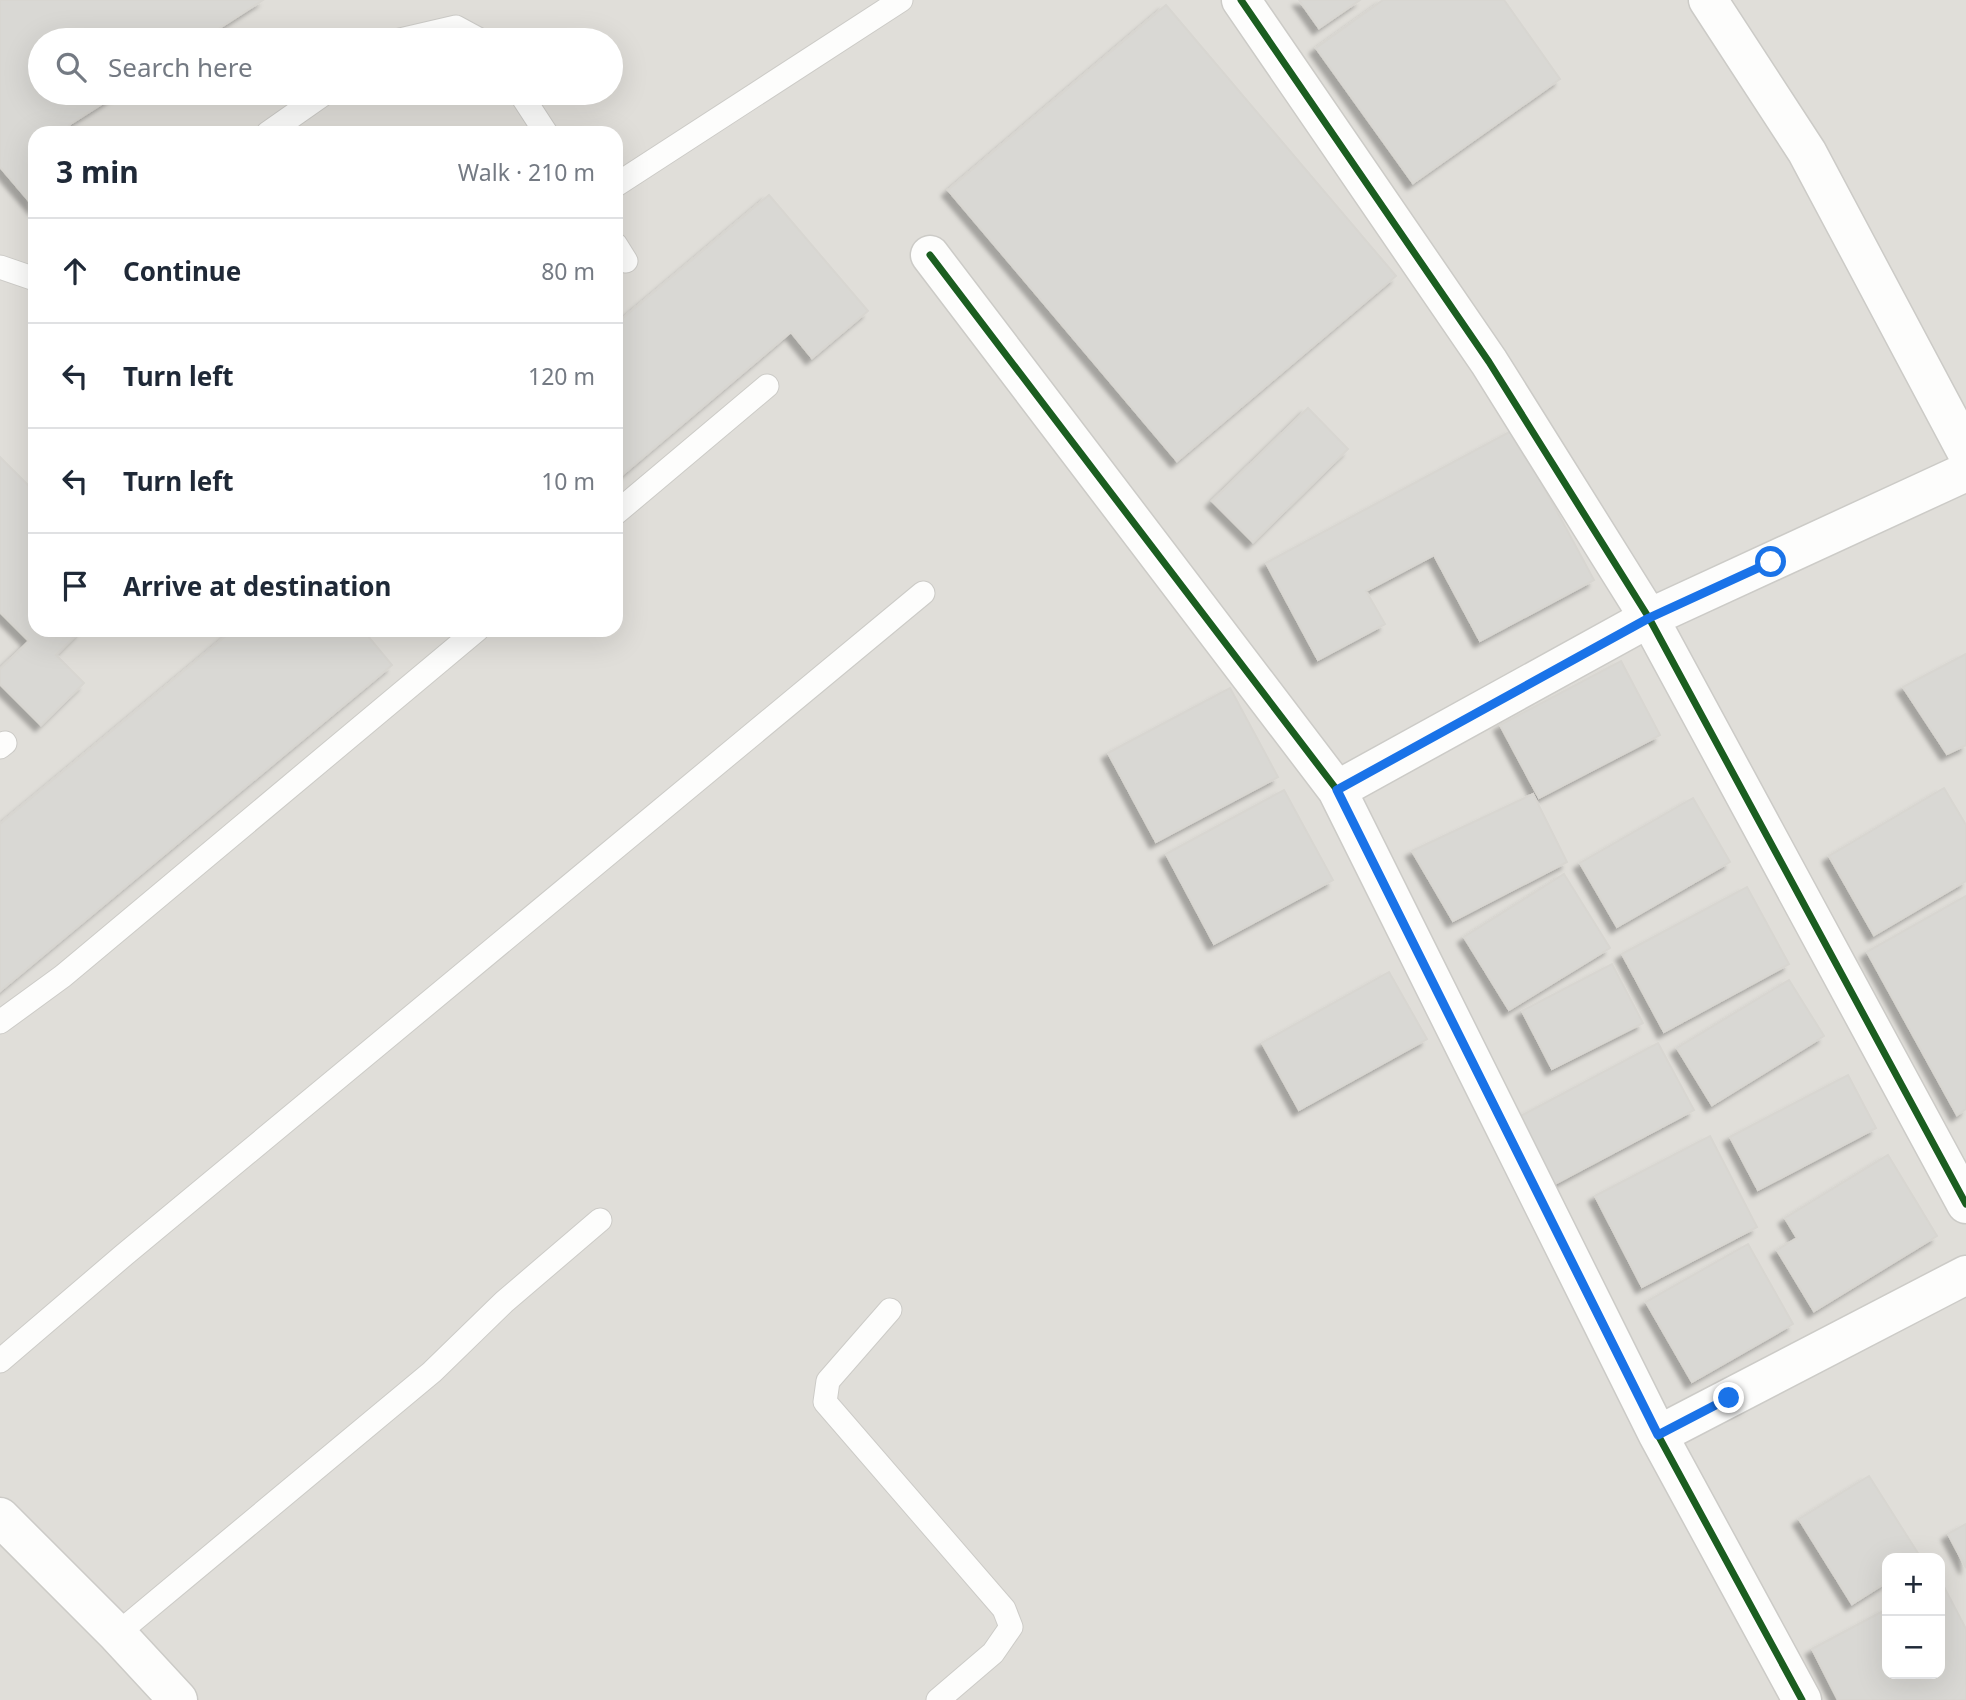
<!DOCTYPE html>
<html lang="en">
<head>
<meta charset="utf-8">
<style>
	:root { --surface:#fff; --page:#f6f6f7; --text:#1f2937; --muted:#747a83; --line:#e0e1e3 }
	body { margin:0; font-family:"Noto Sans",sans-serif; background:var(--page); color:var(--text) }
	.controls { position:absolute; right:21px; bottom:21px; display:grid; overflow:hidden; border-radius:14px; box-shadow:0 7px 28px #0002 }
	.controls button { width:63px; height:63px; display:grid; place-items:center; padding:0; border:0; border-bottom:2px solid var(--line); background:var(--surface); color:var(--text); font:35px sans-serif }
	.stop { position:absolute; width:21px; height:21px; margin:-16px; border:5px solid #1a73e8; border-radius:50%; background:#fff }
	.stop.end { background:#1a73e8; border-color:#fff; box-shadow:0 2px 7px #0008 }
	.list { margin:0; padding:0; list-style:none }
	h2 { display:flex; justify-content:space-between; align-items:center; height:91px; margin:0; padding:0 28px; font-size:30px }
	h2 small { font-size:23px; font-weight:400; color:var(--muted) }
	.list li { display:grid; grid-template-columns:46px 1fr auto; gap:21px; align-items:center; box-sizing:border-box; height:105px; padding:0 28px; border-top:2px solid var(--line) }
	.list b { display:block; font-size:26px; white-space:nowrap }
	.list em { font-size:23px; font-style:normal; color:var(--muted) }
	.icon { flex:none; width:38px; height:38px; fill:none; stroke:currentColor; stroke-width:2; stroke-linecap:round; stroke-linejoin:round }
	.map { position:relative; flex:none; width:1966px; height:1700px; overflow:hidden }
	.search { position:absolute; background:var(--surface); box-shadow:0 7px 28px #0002; left:28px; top:28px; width:595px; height:77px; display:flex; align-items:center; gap:18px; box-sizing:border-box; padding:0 24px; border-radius:38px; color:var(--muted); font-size:26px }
	.panel { position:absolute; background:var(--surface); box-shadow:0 7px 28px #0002; left:28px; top:126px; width:595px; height:511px; border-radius:21px }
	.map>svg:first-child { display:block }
	.industrial { fill:#e0ded9; fill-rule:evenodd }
	.building { fill:#d9d8d4; stroke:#d8d6d1; stroke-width:2; filter:url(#shadow) }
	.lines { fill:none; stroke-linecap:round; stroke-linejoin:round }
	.service-casing { stroke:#cccbc7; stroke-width:25 }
	.minor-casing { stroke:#cccbc7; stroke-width:41 }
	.tertiary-casing { stroke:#cccbc7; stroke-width:41 }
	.service { stroke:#fdfdfc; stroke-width:23 }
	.minor { stroke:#fdfdfc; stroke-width:38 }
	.tertiary { stroke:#fdfdfc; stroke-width:38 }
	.cycleway-casing { stroke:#fff; stroke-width:11 }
	.cycleway { stroke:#1b5e20; stroke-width:7 }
	.route { stroke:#1a73e8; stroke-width:9 }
</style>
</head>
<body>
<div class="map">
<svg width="1966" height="1700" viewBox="0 0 1966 1700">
	<defs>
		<filter id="shadow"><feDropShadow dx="-6" dy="6" stdDeviation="2" flood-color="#0004"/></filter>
	</defs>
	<rect width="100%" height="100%" fill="#f0efeb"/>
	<path class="industrial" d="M0 0H1966V1700H0ZM40 40H611V93H40ZM35 133H616V630H35ZM1887 1558H1940V1674H1887Z"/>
	<path class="building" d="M0 0H263L201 40H40V93H119L69 125 74 133H35V208L0 167Z
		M1299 0H1360L1319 28Z
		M1383 0H1504L1560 79 1413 183 1316 48Z
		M1166 5 1396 276 1177 461 948 190Z
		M769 195 868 311 812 358 791 332 616 480V324Z
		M1308 408 1348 449 1253 542 1212 501Z
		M1513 430 1594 580 1480 641 1434 555 1366 591 1385 624 1318 660 1266 563Z
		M0 457 35 492V630H81L56 655 84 683 41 725 0 684V669L29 641 0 612Z
		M233 630H363L392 665 0 991V824Z
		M1966 654V745L1947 754 1903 687Z
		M1621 661 1660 735 1539 798 1500 725Z
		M1230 688 1278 777 1156 842 1108 753Z
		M1944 788 1966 825V881L1874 935 1829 856Z
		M1284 790 1333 880 1214 944 1166 854Z
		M1533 794 1567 862 1453 921 1412 851Z
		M1693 798 1730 862 1617 927 1580 863Z
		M1564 874 1610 948 1509 1010 1464 937Z
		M1747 887 1789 964 1664 1032 1622 954Z
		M1966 896V1109L1957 1115 1867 952Z
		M1612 964 1643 1023 1552 1069 1522 1011Z
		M1389 972 1427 1039 1299 1110 1262 1043Z
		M1789 980 1824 1036 1712 1105 1677 1048Z
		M1658 1043 1694 1110 1553 1185 1517 1118Z
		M1848 1075 1876 1128 1758 1190 1730 1137Z
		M1710 1136 1757 1227 1642 1287 1595 1196Z
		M1888 1155 1937 1236 1814 1311 1777 1250 1797 1238 1785 1218Z
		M1748 1244 1793 1324 1692 1382 1646 1302Z
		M1869 1476 1921 1558H1887V1582L1852 1604 1799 1519Z
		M1966 1524V1568L1948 1534Z
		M1941 1581 1966 1629V1700H1838L1812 1649 1887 1609V1674H1940Z"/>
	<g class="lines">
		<defs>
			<path id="service" d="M400 40 456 27 480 40
				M520 93 546 133
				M268 133 325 93
				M616 185 901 0
				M616 245 626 261
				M0 267 35 279
				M616 513 767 386
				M0 747 5 743
				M0 1022 63 976 477 630
				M890 1310 828 1381 825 1402 1004 1609 1011 1627 993 1653 938 1700
				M0 1361 124 1255 923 593
				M117 1634 432 1372 504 1302 600 1220"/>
			<path id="minor" d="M1241 0 1489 362 1649 618 1966 1204
				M1708 0 1807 152 1966 451
				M930 255 1337 790 1658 1435 1802 1700
				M1337 790 1649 618 1966 472
				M1658 1435 1966 1275"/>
			<path id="tertiary" d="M0 1517 117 1634 178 1700"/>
		</defs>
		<use href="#service" class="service-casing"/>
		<use href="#minor" class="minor-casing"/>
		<use href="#tertiary" class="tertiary-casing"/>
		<use href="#service" class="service"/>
		<use href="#minor" class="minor"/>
		<use href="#tertiary" class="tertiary"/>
		<defs>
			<path id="cycleway" d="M1241 0 1489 362 1649 618 1966 1204
				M930 255 1337 790 1658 1435 1802 1700"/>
		</defs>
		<use href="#cycleway" class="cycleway-casing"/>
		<use href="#cycleway" class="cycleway"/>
	</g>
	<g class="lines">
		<path class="route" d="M1729 1398 1658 1435 1337 790 1649 618 1771 562"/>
	</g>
</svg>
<div class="controls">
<button>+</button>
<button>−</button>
</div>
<div class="stop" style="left:1771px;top:562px"></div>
<div class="stop end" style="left:1729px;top:1398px"></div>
<div class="search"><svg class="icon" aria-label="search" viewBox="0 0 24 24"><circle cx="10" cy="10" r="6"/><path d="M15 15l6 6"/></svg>Search here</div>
<section class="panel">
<h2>3 min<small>Walk · 210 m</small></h2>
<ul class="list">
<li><svg class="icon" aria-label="ahead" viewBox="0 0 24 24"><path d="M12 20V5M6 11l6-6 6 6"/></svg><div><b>Continue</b></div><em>80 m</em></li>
<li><svg class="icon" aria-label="left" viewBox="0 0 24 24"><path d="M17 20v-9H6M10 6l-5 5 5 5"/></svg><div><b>Turn left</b></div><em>120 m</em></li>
<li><svg class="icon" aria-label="left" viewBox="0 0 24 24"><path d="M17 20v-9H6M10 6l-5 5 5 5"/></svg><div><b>Turn left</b></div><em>10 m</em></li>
<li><svg class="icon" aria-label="arrive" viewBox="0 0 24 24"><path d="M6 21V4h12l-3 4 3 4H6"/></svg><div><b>Arrive at destination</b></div></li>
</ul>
</section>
</div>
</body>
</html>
